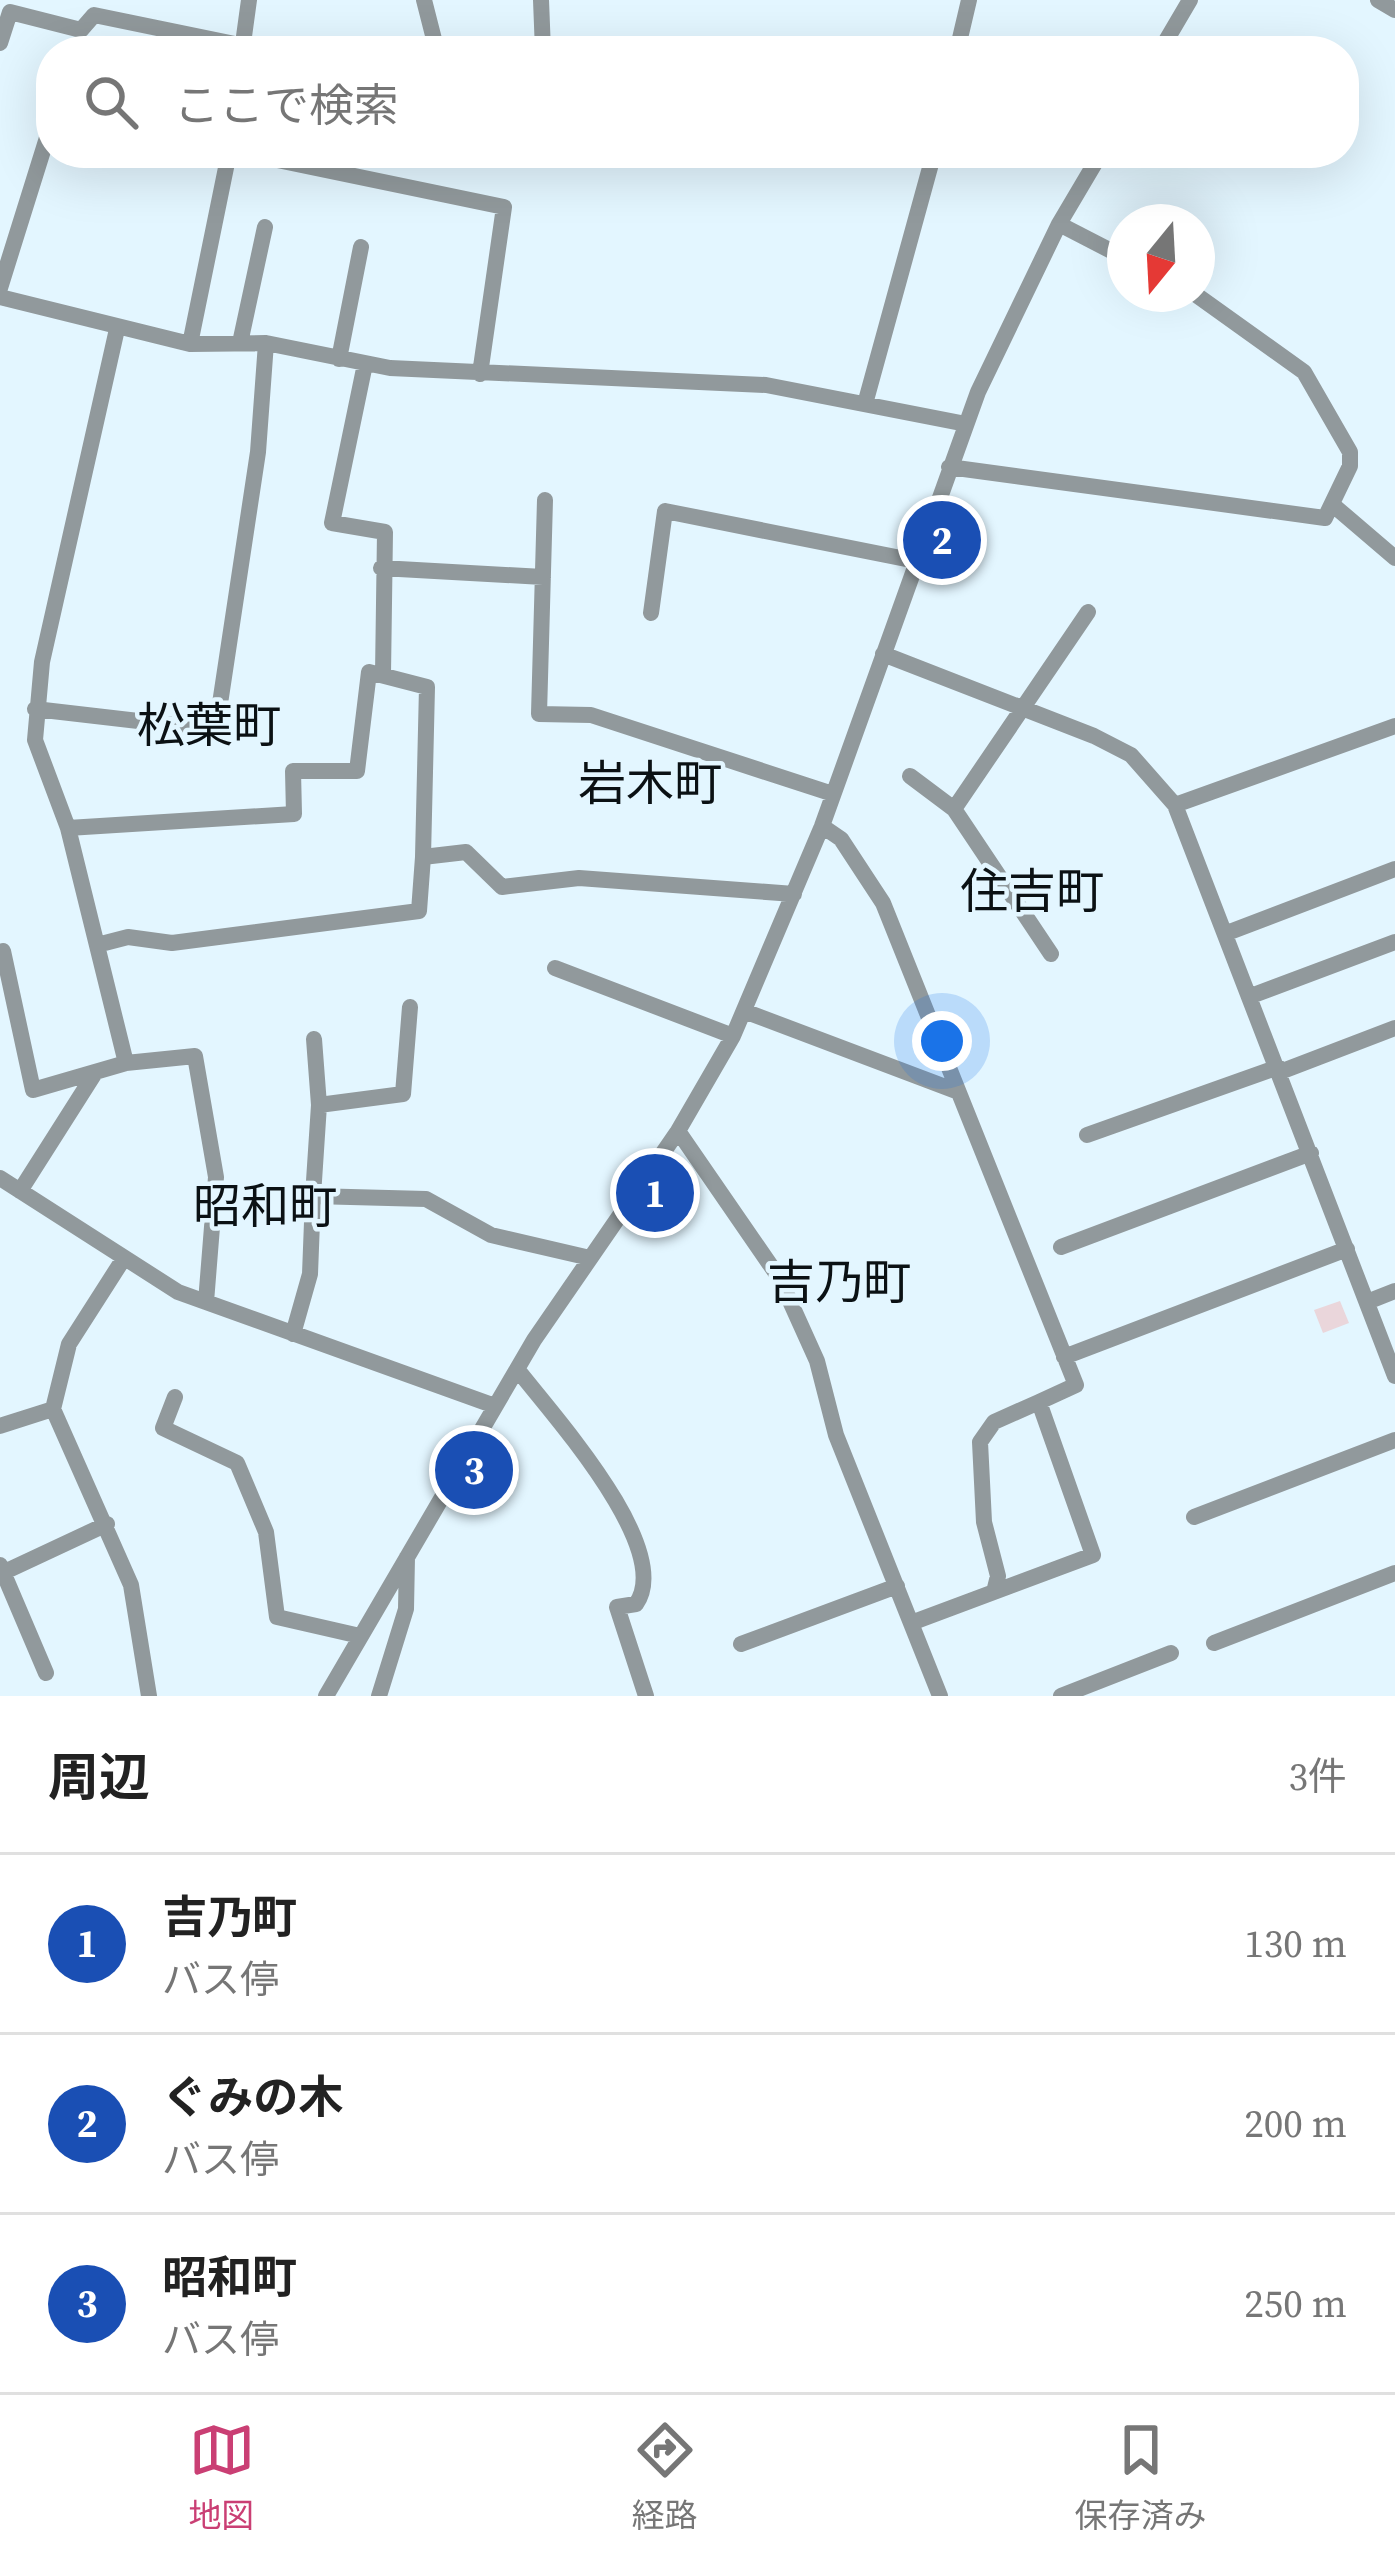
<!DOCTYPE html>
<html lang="ja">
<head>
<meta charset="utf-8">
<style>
	:root { --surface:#fff; --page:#f2f2f2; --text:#222; --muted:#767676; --line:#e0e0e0; --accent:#ca3f74 }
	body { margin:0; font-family:"Source Serif 4","Noto Sans JP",serif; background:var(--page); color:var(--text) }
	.compass { position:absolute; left:1107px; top:204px; width:108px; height:108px; border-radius:50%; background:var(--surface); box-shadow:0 12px 48px #0002; rotate:198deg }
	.you { position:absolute; left:942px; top:1041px; width:42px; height:42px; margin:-30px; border:9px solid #fff; border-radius:50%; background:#1a73e8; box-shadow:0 0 0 18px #1a73e833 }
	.badge { display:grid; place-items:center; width:78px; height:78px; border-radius:50%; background:var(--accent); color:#fff; font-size:39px; font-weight:700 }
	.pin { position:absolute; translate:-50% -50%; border:6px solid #fff; box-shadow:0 3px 12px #0006 }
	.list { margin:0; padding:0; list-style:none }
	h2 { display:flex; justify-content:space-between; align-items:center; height:156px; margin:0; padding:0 48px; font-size:51px }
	h2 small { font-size:39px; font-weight:400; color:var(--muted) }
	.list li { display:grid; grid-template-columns:78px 1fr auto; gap:36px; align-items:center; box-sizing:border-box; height:180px; padding:0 48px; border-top:3px solid var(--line) }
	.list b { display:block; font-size:45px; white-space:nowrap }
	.list p { margin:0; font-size:39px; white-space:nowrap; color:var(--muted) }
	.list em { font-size:39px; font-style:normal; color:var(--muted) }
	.icon { flex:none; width:66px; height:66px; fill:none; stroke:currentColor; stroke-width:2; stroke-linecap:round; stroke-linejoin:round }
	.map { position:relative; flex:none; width:1395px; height:1696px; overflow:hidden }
	.search { position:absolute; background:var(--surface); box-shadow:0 12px 48px #0002; left:36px; right:36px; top:36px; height:132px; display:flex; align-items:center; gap:30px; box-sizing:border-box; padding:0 42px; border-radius:48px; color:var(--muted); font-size:45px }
	.sheet { height:696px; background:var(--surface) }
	nav { display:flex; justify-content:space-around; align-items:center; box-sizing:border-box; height:168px; border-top:3px solid var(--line); background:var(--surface); font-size:33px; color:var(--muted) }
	nav a { display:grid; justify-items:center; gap:6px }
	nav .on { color:var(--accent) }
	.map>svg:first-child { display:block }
	.building { fill:#ead6db }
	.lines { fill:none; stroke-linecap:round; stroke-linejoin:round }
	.minor { stroke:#91999c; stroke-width:16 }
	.labels { text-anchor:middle; stroke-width:9; stroke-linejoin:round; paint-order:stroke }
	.quarter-label { font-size:48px; fill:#0b1114; stroke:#e3f6ff }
</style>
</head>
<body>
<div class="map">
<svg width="1395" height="1696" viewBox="0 0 1395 1696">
	<rect width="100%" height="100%" fill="#e3f6ff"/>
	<path class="building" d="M1340 1301 1349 1323 1323 1333 1314 1310Z"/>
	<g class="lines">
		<path class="minor" d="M424 0 437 51
			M541 0 543 51
			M1378 0 1395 10
			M0 43 10 12 81 30 94 15 269 51
			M242 51 249 0
			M957 51 969 0
			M1160 51 1190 0
			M244 153 504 207 480 374
			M1059 224 1125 258
			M0 288 51 125
			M0 297 190 344 266 343 390 368 766 385 966 424
			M117 329 42 662 35 740 68 828 126 1063
			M240 343 265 227
			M190 344 229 153
			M339 359 361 247
			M365 364 332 523 385 532 383 674
			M865 404 934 153
			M949 467 1325 518 1350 466V452L1304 372 1195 294
			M545 500 539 714 591 715 833 794
			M1333 505 1395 558
			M381 568 543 577
			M651 613 665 511 916 561
			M883 654 1094 736 1131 755 1175 805 1395 1376
			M35 709 216 730 258 452 266 343
			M910 776 954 809 1051 954
			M1175 805 1395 726
			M954 809 1088 612
			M822 826 841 839 883 903 1076 1385 1039 1402 1093 1555 911 1623
			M68 828 294 814 293 771H357L369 672 427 687 423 857
			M1227 933 1395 869
			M97 945 128 937 172 943 419 911 423 857 466 852 502 887 579 878 794 894
			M3 951 33 1090 126 1063 195 1056 216 1177 206 1302
			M555 968 733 1036
			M1251 996 1395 942
			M744 1011 956 1091
			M1280 1072 1395 1028
			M319 1105 403 1094 410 1007
			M678 1131 780 1279 817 1361 836 1435 940 1696
			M1087 1135 1278 1067
			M0 1178 178 1292 495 1406
			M20 1191 95 1073
			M313 1196 319 1105 314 1039
			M1061 1247 1311 1153
			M124 1258 69 1344 53 1409 131 1585 149 1696
			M1367 1302 1395 1291
			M293 1334 310 1274 313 1196 426 1199 491 1235 590 1258
			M1064 1357 1347 1249
			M517 1369C552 1414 675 1549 636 1604L617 1607 646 1696
			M175 1397 163 1428 237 1463 266 1532 277 1617 360 1636
			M0 1426 53 1409
			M1194 1517 1395 1440
			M0 1565 46 1673
			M0 1574 107 1524
			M995 1588 998 1576 984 1522 980 1442 994 1422 1039 1402
			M1214 1643 1395 1573
			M741 1644 897 1586
			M326 1696 534 1340 678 1131 733 1036 822 826 978 392 1059 224 1101 153
			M379 1696 406 1609 407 1557
			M1061 1696 1171 1653"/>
	</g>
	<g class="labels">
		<g class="quarter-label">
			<text x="209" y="742">松葉町</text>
			<text x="650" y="800">岩木町</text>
			<text x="1032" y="908">住吉町</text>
			<text x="265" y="1223">昭和町</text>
			<text x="839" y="1299">吉乃町</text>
		</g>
	</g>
</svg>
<svg class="compass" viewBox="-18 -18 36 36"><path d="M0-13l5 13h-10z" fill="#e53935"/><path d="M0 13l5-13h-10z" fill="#767676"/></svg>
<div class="you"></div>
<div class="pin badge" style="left:655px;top:1193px;background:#1a4fb4">1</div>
<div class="pin badge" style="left:942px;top:540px;background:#1a4fb4">2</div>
<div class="pin badge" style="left:474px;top:1470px;background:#1a4fb4">3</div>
<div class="search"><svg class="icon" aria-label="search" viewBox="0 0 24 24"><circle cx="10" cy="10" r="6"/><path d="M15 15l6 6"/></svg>ここで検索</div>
</div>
<section class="sheet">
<h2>周辺<small>3件</small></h2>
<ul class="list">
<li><span class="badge" style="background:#1a4fb4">1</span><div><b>吉乃町</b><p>バス停</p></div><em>130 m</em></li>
<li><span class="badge" style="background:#1a4fb4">2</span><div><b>ぐみの木</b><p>バス停</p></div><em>200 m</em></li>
<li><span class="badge" style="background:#1a4fb4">3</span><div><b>昭和町</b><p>バス停</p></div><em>250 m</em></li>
</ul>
</section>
<nav>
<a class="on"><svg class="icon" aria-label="map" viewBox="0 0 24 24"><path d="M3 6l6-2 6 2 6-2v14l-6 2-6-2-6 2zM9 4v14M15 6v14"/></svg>地図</a>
<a><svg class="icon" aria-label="directions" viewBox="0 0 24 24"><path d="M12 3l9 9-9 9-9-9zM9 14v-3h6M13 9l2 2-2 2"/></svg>経路</a>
<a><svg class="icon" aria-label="saved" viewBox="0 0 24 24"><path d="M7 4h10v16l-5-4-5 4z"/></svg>保存済み</a>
</nav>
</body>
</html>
